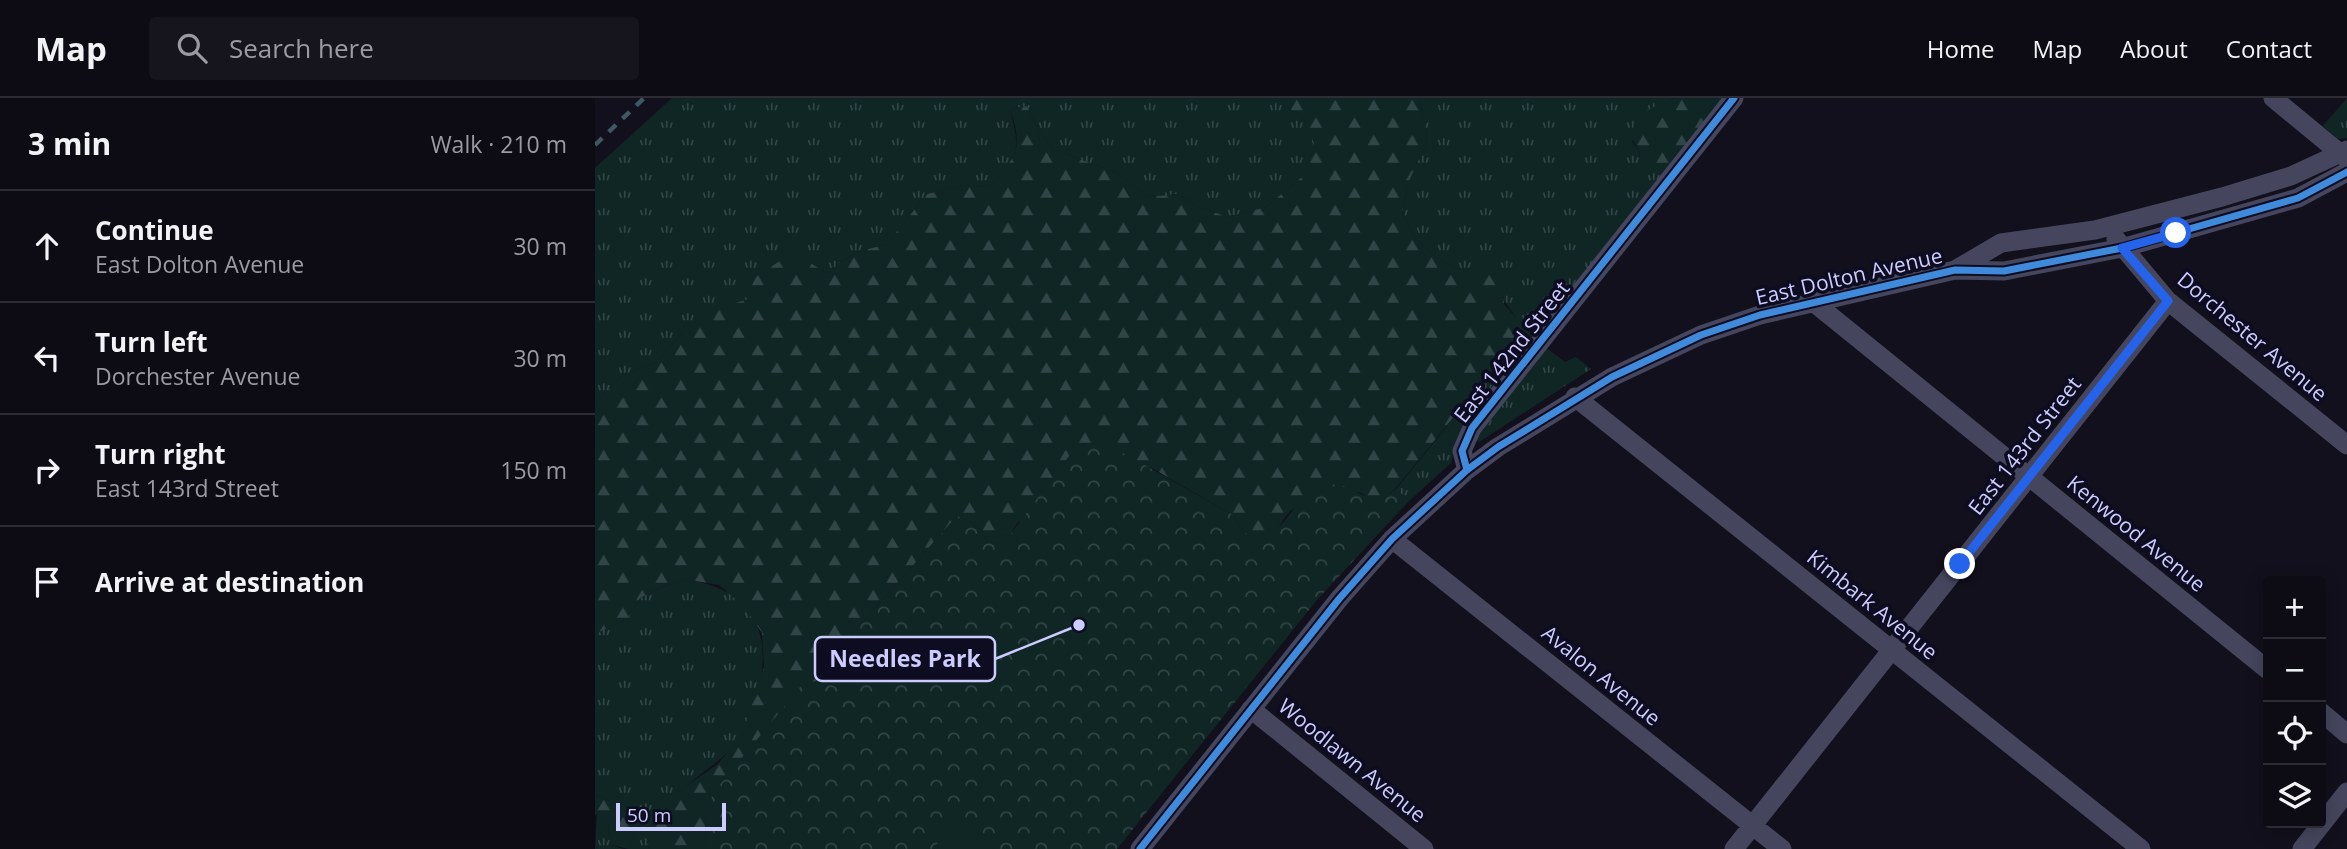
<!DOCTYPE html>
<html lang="en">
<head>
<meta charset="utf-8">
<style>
	:root { --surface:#0d0c15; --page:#16151e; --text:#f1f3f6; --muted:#9a9ba0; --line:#2d2c34 }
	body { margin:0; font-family:"Open Sans",sans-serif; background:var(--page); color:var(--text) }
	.controls { position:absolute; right:21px; bottom:21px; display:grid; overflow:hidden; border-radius:7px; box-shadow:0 4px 18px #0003 }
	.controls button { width:63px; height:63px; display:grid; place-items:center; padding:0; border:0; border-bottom:2px solid var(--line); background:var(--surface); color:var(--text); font:35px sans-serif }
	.scale { position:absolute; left:21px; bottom:18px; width:110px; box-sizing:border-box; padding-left:7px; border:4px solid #ccf; border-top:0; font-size:19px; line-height:24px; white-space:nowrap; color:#ccf; -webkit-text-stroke:5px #0d0c20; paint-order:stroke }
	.stop { position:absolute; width:21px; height:21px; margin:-16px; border:5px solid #2563eb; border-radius:50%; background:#fff }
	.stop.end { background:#2563eb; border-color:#fff; box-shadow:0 2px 7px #0008 }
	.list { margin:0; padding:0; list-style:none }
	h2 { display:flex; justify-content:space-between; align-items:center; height:91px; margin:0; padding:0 28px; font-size:30px }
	h2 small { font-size:23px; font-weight:400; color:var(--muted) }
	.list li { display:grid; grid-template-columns:46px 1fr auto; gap:21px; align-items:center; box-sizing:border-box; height:112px; padding:0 28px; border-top:2px solid var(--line) }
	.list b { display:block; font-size:26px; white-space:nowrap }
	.list p { margin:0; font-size:23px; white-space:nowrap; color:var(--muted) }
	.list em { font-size:23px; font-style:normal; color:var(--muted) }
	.icon { flex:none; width:38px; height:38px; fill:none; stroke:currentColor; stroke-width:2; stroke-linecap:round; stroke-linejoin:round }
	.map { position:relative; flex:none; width:1752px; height:751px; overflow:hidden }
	header { display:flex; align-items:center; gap:42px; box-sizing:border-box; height:98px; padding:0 35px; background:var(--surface); border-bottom:2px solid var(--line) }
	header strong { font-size:33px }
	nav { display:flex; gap:38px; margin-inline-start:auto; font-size:24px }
	.search { width:490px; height:63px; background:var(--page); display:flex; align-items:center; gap:18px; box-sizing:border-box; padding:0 24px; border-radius:7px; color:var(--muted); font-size:26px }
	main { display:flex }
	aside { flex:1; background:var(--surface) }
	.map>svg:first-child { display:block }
	.grass { fill:url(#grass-tufts) }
	.forest { fill:url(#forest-firs) }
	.park { fill:url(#park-crowns) }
	.pitch { fill:#0f2625 }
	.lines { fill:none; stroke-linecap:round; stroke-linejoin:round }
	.minor { stroke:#45465d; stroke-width:19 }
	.rail { stroke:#3d5763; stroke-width:4.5; stroke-dasharray:10 9; stroke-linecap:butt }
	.cycleway-casing { stroke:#0d0c20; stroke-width:11 }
	.cycleway { stroke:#408adc; stroke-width:7 }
	.route { stroke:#2563eb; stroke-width:9 }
	.labels { text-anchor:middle; stroke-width:7; stroke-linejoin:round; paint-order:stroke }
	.street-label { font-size:21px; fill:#ccf; stroke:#0d0c20 }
	.leader { fill:none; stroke:#ccf; stroke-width:2.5 }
	.callout-dot { fill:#ccf; stroke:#0d0c20; stroke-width:2.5 }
	.callout { fill:#0d0c20; stroke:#ccf; stroke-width:2.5 }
	.callout-label { font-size:23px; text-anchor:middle; font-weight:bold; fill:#ccf }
</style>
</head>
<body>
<header>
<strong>Map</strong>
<div class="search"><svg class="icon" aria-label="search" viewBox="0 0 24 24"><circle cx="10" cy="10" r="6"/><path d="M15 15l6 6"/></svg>Search here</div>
<nav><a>Home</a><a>Map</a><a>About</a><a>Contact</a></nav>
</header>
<main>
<aside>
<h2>3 min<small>Walk · 210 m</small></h2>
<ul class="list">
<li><svg class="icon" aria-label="ahead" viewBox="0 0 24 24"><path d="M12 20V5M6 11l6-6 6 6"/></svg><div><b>Continue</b><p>East Dolton Avenue</p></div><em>30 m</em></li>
<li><svg class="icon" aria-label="left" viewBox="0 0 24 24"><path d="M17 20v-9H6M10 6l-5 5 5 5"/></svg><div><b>Turn left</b><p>Dorchester Avenue</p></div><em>30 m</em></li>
<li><svg class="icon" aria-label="right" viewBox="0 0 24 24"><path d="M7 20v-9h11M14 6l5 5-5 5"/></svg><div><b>Turn right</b><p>East 143rd Street</p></div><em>150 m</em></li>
<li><svg class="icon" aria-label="arrive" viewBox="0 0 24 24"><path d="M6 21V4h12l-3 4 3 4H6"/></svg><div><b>Arrive at destination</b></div></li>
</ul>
</aside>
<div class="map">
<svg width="1752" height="751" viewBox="0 0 1752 751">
	<defs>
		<pattern id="grass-tufts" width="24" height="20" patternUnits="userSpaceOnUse" patternTransform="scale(1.75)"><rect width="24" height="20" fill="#0f2625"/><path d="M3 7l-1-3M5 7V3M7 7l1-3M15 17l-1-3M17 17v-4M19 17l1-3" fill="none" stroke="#314446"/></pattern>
		<pattern id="forest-firs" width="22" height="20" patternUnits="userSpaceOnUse" patternTransform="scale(1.75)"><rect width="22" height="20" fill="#0f2625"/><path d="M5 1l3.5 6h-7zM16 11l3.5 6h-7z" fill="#314446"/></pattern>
		<pattern id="park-crowns" width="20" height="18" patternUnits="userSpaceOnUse" patternTransform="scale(1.75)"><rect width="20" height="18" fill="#0f2625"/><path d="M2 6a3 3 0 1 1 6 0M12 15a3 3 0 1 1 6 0" fill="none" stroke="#314446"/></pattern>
	</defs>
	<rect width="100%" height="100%" fill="#11101c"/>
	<path class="grass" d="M77 0H686L689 6 710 23 720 45 708 78 671 109 633 119 604 109 583 96 553 99 522 75 458 51 444 32 432 8 415 11C426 54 424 58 394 89L368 87 332 96 291 147C268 151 249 158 233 176L217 166 159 180 154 201 89 233 62 264 27 277 0 306V70Z
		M824 0H1080L1053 12 1046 24 1039 28 1037 44 1044 52 1045 62 1077 69 864 336 856 365 814 403 801 391 853 327 921 220 888 172H865L841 159 819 138 807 112 814 83 833 41Z
		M1752 0V40L1743 41 1728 28Z
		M950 249 970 264 981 259 996 271 884 344 881 340Z
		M94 482C158 493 178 533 163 594 159 608 154 626 146 638 133 659 113 669 95 685 78 700 65 726 52 745L55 751H34L40 730C31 718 16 698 0 698V536L32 521 45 500 70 488Z
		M2 715 13 725 16 747 28 751H0Z"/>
	<path class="forest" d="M686 0H824L833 41 814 83 807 112 819 138 841 159 865 172H888L908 183 909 206 921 220 926 236 801 390 790 400 778 402 764 394C749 397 717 399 704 407 680 420 692 442 649 435L638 417 555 369 423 424 415 437 395 439 376 424 362 418 243 552 258 583 244 589 223 582 110 713 111 751H55L52 746 69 710 94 686 123 666 147 637 169 568 167 535 148 507 124 487 94 482 70 488 45 500 32 521 0 536V306L27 277 62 264 89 233 112 214 153 201 159 180 191 159 217 166 233 176C249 158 268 151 291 147L332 96 368 87 394 89C421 60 429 51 415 11L432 8 444 32 458 51 522 75 553 99 583 96 604 109 633 119 671 109 708 78 719 45 710 23 689 6Z
		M1080 0H1130L1077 69 1067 73 1064 68H1050L1045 62 1044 52 1033 36 1052 12Z
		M0 698C16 698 32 718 40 730L34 751 16 747 13 725 0 716Z"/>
	<path class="park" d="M498 346 523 352 638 417 649 435C694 443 690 406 722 391 758 373 767 418 801 391L814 403 722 502 522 751H111L110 713 119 694 205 589 223 582 243 589 257 583 243 552 362 418 376 424 395 439 415 437 477 354Z"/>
	<path class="pitch" d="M364 718 400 747 397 751H338Z"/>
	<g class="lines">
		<path class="minor" d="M1678 0 1752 61
			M1521 141 1573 203 1752 347
			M1360 172 1406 145 1500 132 1627 99 1696 78 1752 52
			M1217 203 1673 572
			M980 299 1546 751
			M872 372 867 353 877 330 1139 0
			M797 441 1187 751
			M656 611 829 751
			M1726 614 1752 636
			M545 751 744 501 797 441 872 372 903 349 1017 279 1106 237 1165 217 1360 172 1409 173 1527 150 1703 100 1752 74
			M1139 751 1573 203
			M1707 751 1752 694"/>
		<path class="rail" d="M0 47 49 0"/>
		<defs>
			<path id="cycleway" d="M872 372 867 353 877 330 1139 0
				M545 751 744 501 797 441 872 372 903 349 1017 279 1106 237 1165 217 1360 172 1409 173 1527 150 1703 100 1752 74"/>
		</defs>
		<use href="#cycleway" class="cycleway-casing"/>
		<use href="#cycleway" class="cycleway"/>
	</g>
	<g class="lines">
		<path class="route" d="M1365 466 1573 203 1527 150 1581 135"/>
	</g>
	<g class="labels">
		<g class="street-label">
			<text transform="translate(1254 179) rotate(-13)" y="7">East Dolton Avenue</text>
			<text transform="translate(1657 239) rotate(40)" y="7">Dorchester Avenue</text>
			<text transform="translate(917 254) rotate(-52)" y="7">East 142nd Street</text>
			<text transform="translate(1430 348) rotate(-52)" y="7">East 143rd Street</text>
			<text transform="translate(1541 436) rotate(39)" y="7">Kenwood Avenue</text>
			<text transform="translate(1277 507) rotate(39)" y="7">Kimbark Avenue</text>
			<text transform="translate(1006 578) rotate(39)" y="7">Avalon Avenue</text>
			<text transform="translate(757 663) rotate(39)" y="7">Woodlawn Avenue</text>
		</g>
	</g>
	<path class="leader" d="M484 527L400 561"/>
	<circle class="callout-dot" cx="484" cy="527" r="7"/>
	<rect class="callout" x="220" y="539" width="180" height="44" rx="7"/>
	<g class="callout-label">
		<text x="310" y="569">Needles Park</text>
	</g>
</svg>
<div class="controls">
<button>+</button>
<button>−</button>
<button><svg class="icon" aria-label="locate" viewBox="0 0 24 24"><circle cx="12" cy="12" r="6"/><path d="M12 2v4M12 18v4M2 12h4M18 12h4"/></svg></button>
<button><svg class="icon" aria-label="layers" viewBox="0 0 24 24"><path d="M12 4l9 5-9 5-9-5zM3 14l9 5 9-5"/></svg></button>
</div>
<div class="scale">50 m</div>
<div class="stop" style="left:1581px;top:135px"></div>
<div class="stop end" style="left:1365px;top:466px"></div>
</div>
</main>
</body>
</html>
